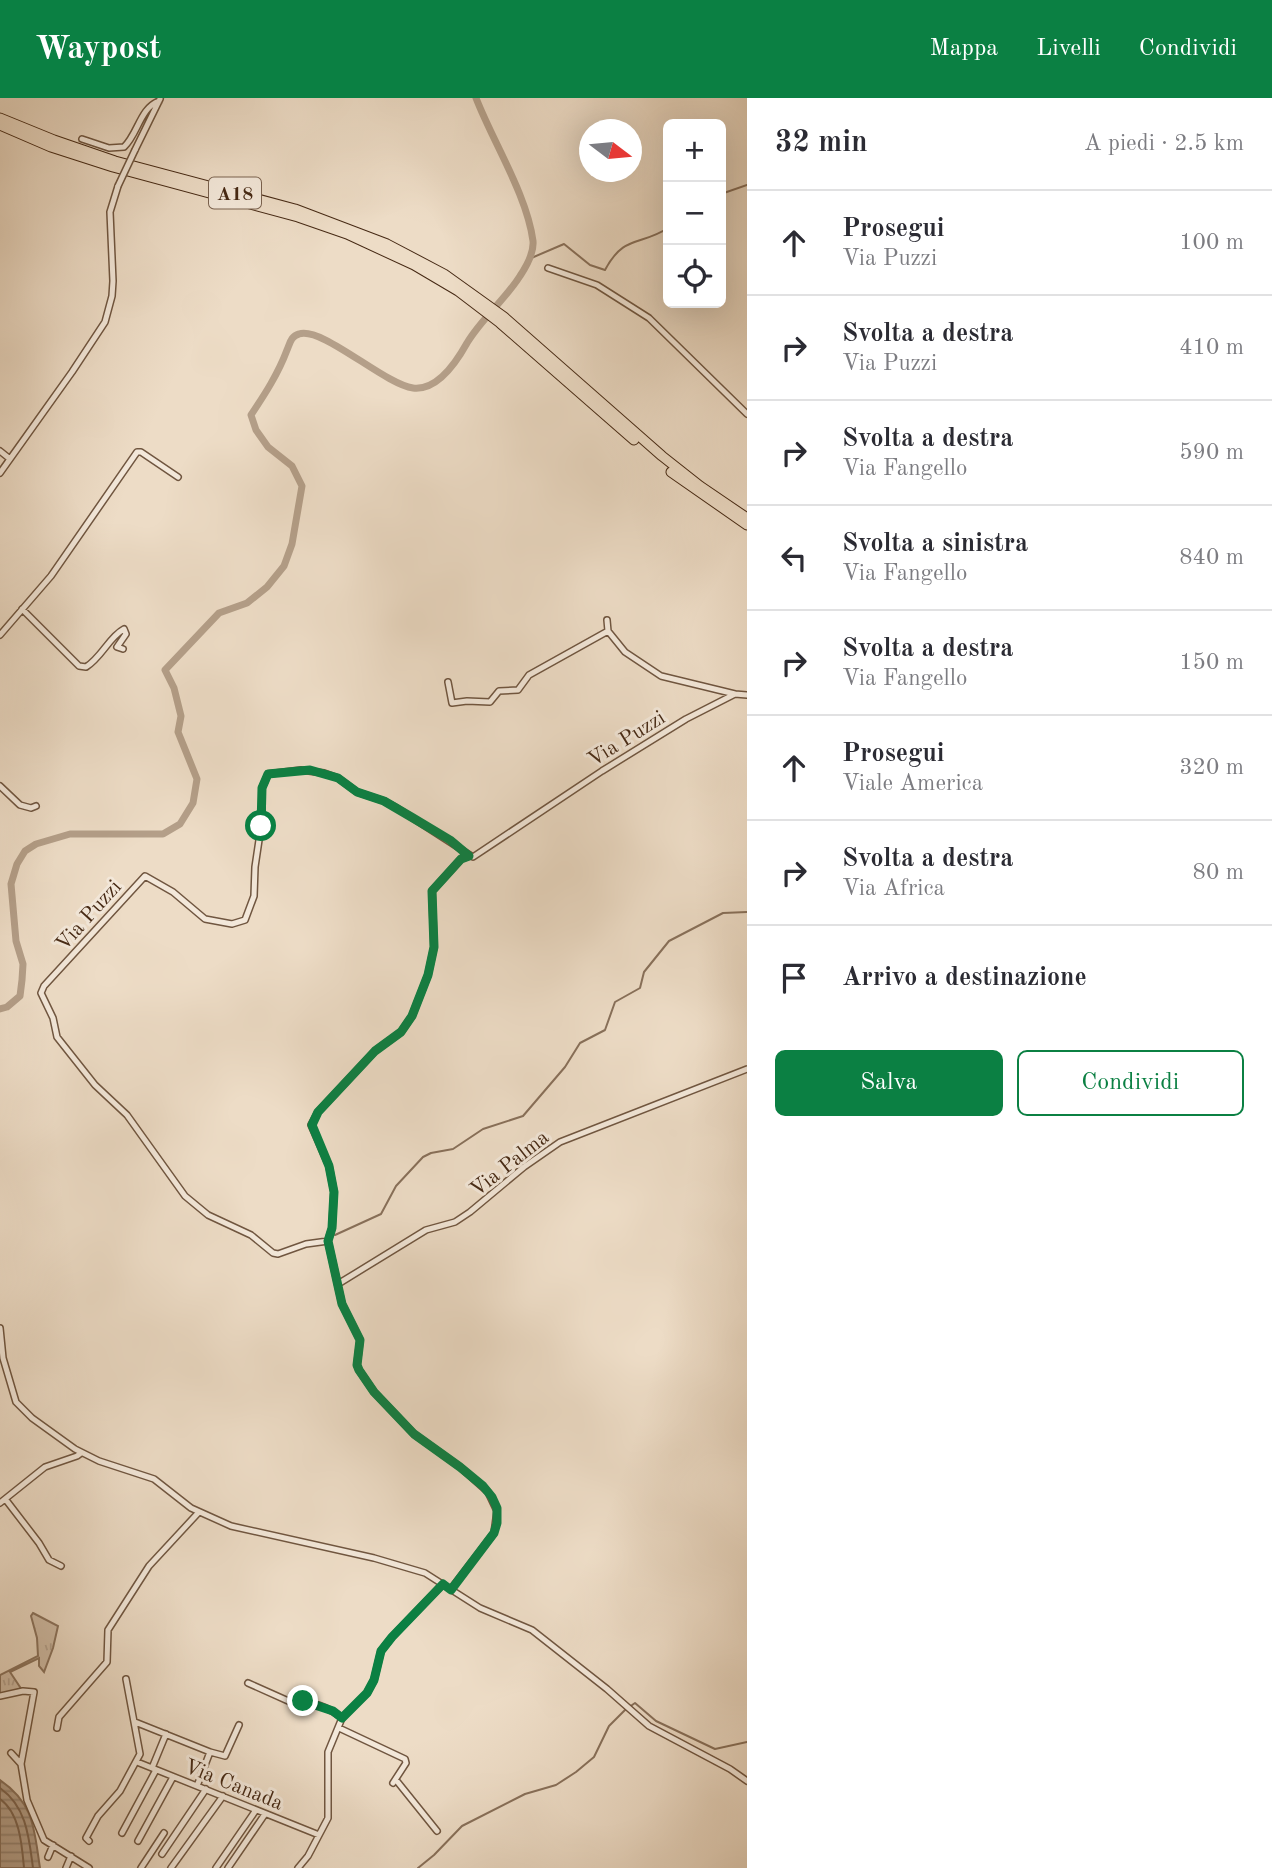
<!DOCTYPE html>
<html lang="it">
<head>
<meta charset="utf-8">
<style>
	:root { --surface:#fff; --page:#f7f7f7; --text:#2b2b33; --muted:#7c7c81; --line:#e1e1e2; --accent:#0b8043 }
	body { margin:0; font-family:"Old Standard TT",serif; background:var(--page); color:var(--text) }
	.controls { position:absolute; right:21px; top:21px; display:grid; overflow:hidden; border-radius:10px; box-shadow:0 7px 28px #0002 }
	.controls button { width:63px; height:63px; display:grid; place-items:center; padding:0; border:0; border-bottom:2px solid var(--line); background:var(--surface); color:var(--text); font:35px sans-serif }
	.compass { position:absolute; left:579px; top:21px; width:63px; height:63px; border-radius:50%; background:var(--surface); box-shadow:0 7px 28px #0002; rotate:106deg }
	.stop { position:absolute; width:21px; height:21px; margin:-16px; border:5px solid #0b8043; border-radius:50%; background:#fff }
	.stop.end { background:#0b8043; border-color:#fff; box-shadow:0 2px 7px #0008 }
	.list { margin:0; padding:0; list-style:none }
	h2 { display:flex; justify-content:space-between; align-items:center; height:91px; margin:0; padding:0 28px; font-size:30px }
	h2 small { font-size:23px; font-weight:400; color:var(--muted) }
	.list li { display:grid; grid-template-columns:46px 1fr auto; gap:21px; align-items:center; box-sizing:border-box; height:105px; padding:0 28px; border-top:2px solid var(--line) }
	.list b { display:block; font-size:26px; white-space:nowrap }
	.list p { margin:0; font-size:23px; white-space:nowrap; color:var(--muted) }
	.list em { font-size:23px; font-style:normal; color:var(--muted) }
	.actions { display:flex; gap:14px; padding:21px 28px }
	.actions a { flex:1; padding:16px 0; border:2px solid var(--accent); border-radius:10px; text-align:center; font-size:24px; color:var(--accent) }
	.actions .main { background:var(--accent); color:#fff }
	.icon { flex:none; width:38px; height:38px; fill:none; stroke:currentColor; stroke-width:2; stroke-linecap:round; stroke-linejoin:round }
	.map { position:relative; flex:none; width:747px; height:1770px; overflow:hidden }
	header { display:flex; align-items:center; gap:42px; box-sizing:border-box; height:98px; padding:0 35px; background:var(--accent); color:#fff }
	header strong { font-size:33px }
	nav { display:flex; gap:38px; margin-inline-start:auto; font-size:24px }
	main { display:flex }
	aside { flex:1; background:var(--surface) }
	.map>svg:first-child { display:block }
	.grass { fill:url(#grass-tufts); stroke:#8c745e; stroke-width:2 }
	.water { fill:url(#water-rules); stroke:#88705a; stroke-width:2 }
	.lines { fill:none; stroke-linecap:round; stroke-linejoin:round }
	.shore { stroke:#7d644e; stroke-width:2 }
	.stream { stroke:#88705a; stroke-width:2 }
	.river { stroke:#b49f89; stroke-width:7 }
	.minor-casing { stroke:#705640; stroke-width:8 }
	.highway-casing { stroke:#462914; stroke-width:11 }
	.minor { stroke:#f3e8da; stroke-width:5 }
	.highway { stroke:#eddcc6; stroke-width:9 }
	.minor-bridge-casing { stroke:#705640; stroke-width:8; stroke-linecap:butt }
	.minor-bridge { stroke:#f3e8da; stroke-width:5 }
	.route { stroke:#0b8043; stroke-width:9 }
	.labels { text-anchor:middle; stroke-width:6; stroke-linejoin:round; paint-order:stroke }
	.shield { fill:#f3e8da; stroke:#7a624f; stroke-width:2 }
	.shield-label { font-size:19px; font-weight:bold; fill:#462914 }
	.street-label { font-size:21px; fill:#462914; stroke:#f3e8da }
</style>
</head>
<body>
<header>
<strong>Waypost</strong>
<nav><a>Mappa</a><a>Livelli</a><a>Condividi</a></nav>
</header>
<main>
<div class="map">
<svg width="747" height="1770" viewBox="0 0 747 1770">
	<defs>
		<pattern id="grass-tufts" width="24" height="20" patternUnits="userSpaceOnUse" patternTransform="scale(1.75)"><rect width="24" height="20" fill="#d1bea8"/><path d="M3 7l-1-3M5 7V3M7 7l1-3M15 17l-1-3M17 17v-4M19 17l1-3" fill="none" stroke="#b5a390"/></pattern>
		<pattern id="water-rules" width="6" height="5" patternUnits="userSpaceOnUse" patternTransform="scale(1.75)"><rect width="6" height="5" fill="#b49f89"/><path d="M0 2.5h6" fill="none" stroke="#94826f"/></pattern>
	</defs>
	<rect width="100%" height="100%" fill="#eddcc6"/>
	<filter id="stains"><feTurbulence type="fractalNoise" baseFrequency=".00286" numOctaves="4"/><feColorMatrix values="0 0 0 0 .2 0 0 0 0 .09 0 0 0 0 .02 0 0 0 .5 -.17"/></filter>
	<radialGradient id="worn" r=".72"><stop offset=".6" stop-color="#630" stop-opacity="0"/><stop offset="1" stop-color="#630" stop-opacity=".3"/></radialGradient>
	<path class="grass" d="M33 1515 58 1528 53 1550 44 1574 39 1568V1560L10 1574 22 1592 0 1596V1577L38 1558 37 1540 31 1518Z"/>
	<path class="water" d="M0 1682C35 1706 34 1732 40 1770H0Z"/>
	<g class="lines">
		<path class="shore" d="M0 1690C27 1709 29 1740 33 1770
			M0 1701C20 1715 22 1748 24 1770"/>
		<path class="stream" d="M721 96 747 87
			M529 161 564 146 590 167 605 172C624 136 641 148 668 130
			M335 1137 381 1116 396 1088 423 1059 431 1055 453 1051 483 1031 523 1018 565 969 580 945 605 932 615 904 640 890 644 874 669 843 723 815 747 814
			M418 1770 434 1757 462 1728 525 1696 556 1687 576 1674 594 1659 609 1628 625 1612 635 1605 656 1623 715 1651 747 1644"/>
		<path class="river" d="M0 911 7 909 20 898 22 882 23 866 16 843 11 786 17 766 25 753 36 746 70 736H163L180 726 193 705 197 681 178 634 181 618 174 590 165 572 219 515 247 505 267 489 284 468 292 446 302 388 292 368 268 349 256 332 251 317C265 296 278 276 287 252 290 245 291 238 299 236 322 228 384 286 413 290 438 293 457 263 467 245 482 220 505 202 520 178 526 169 534 154 533 143 527 97 493 44 476 0"/>
		<defs>
			<path id="minor" d="M82 41 109 50 124 49C138 36 140 10 159 3
				M135 52 160 1
				M548 170 597 187 649 220 747 316
				M0 353 10 361
				M0 375 72 274 105 224 112 198 113 183 110 114 118 88
				M22 511 79 568 86 569C102 559 109 539 124 531L126 536 117 549 123 551
				M607 522 608 533
				M0 537 51 478 137 354H141L178 379
				M448 584 452 605 467 603 490 604 499 593 518 592 529 577 608 533 625 554 661 578 735 596
				M0 688 20 707 31 710 36 708
				M328 1143 306 1146 278 1156 273 1155 251 1137 208 1117 185 1098 127 1017 95 987 57 939 53 920 41 895 44 888 145 778 173 794 205 821 232 826 245 822 254 798 255 769 262 722V690L268 676 301 672 324 675 338 680 357 694 384 703 397 710 473 759 602 673 686 621 735 596 747 597
				M338 1186 426 1132 455 1124 470 1114 524 1069 560 1044 747 971
				M0 1230 3 1260 16 1304 32 1320 75 1351 99 1363 154 1381 191 1410 231 1428 374 1460 425 1475 480 1510 532 1532 607 1591 649 1628 730 1671 747 1683
				M6 1402 39 1445 49 1462 61 1468
				M0 1405 45 1369 77 1358 81 1355
				M451 1491 494 1435 497 1413 488 1394 460 1369 414 1336 374 1294 359 1272 357 1267 360 1242 342 1206 328 1143 332 1130 334 1094 329 1068 311 1027 318 1014 375 953 401 934 412 918 428 877 434 849 432 793 461 761 469 758
				M248 1585 295 1606C309 1601 330 1610 342 1620
				M0 1598 23 1593 34 1594 21 1666 27 1702 44 1742 89 1770
				M135 1624 210 1654 197 1688
				M57 1630 59 1619 107 1564 108 1532 149 1468 199 1414
				M339 1630 405 1661 406 1665 393 1685
				M210 1654 225 1658 239 1627
				M11 1655 21 1666
				M137 1664 319 1737
				M152 1670 166 1636
				M396 1682 437 1733
				M122 1735 156 1672
				M89 1743 86 1740 98 1718 120 1693 140 1656 126 1581
				M138 1743 173 1679
				M162 1756 206 1691
				M48 1759 53 1747
				M66 1770 71 1758
				M141 1770 164 1735
				M171 1770 223 1698
				M216 1770 256 1712
				M228 1770 265 1716
				M298 1770 308 1758 328 1720V1654L342 1620 367 1595 374 1582 381 1553 392 1539 443 1486"/>
			<path id="highway" d="M0 20 54 42 115 63 295 111 387 146 444 176 504 219 662 358 700 388 747 420
				M0 27 51 49 113 69 298 119 347 136 414 167 458 193 500 225 634 342
				M671 374 747 427"/>
		</defs>
		<use href="#minor" class="minor-casing"/>
		<use href="#highway" class="highway-casing"/>
		<use href="#minor" class="minor"/>
		<use href="#highway" class="highway"/>
		<defs>
			<path id="minor-bridge" d="M118 88 135 52"/>
		</defs>
		<use href="#minor-bridge" class="minor-bridge-casing"/>
		<use href="#minor-bridge" class="minor-bridge"/>
	</g>
	<g class="lines">
		<path class="route" d="M261 728 262 690 268 676 310 672 338 680 357 694 384 703 413 720 450 742 469 758 461 761 432 793 434 849 428 877 412 918 401 934 375 953 318 1014 312 1027 329 1068 334 1094 332 1130 328 1143 342 1206 360 1242 357 1267 359 1272 374 1294 414 1336 460 1369 483 1388 492 1399 497 1410V1425L494 1435 451 1492 443 1486 392 1539 381 1553 374 1582 367 1595 342 1620 333 1613 303 1603"/>
	</g>
	<g class="labels">
		<rect class="shield" x="209" y="79.5" width="52" height="31" rx="5"/>
		<g class="shield-label">
			<text x="235" y="102">A18</text>
		</g>
		<g class="street-label">
			<text transform="translate(626 640) rotate(-32)" y="7">Via Puzzi</text>
			<text transform="translate(88 817) rotate(-48)" y="7">Via Puzzi</text>
			<text transform="translate(509 1065) rotate(-38)" y="7">Via Palma</text>
			<text transform="translate(234 1686) rotate(22)" y="7">Via Canada</text>
		</g>
	</g>
	<rect width="100%" height="100%" filter="url(#stains)"/>
	<rect width="100%" height="100%" fill="url(#worn)"/>
</svg>
<div class="controls">
<button>+</button>
<button>−</button>
<button><svg class="icon" aria-label="locate" viewBox="0 0 24 24"><circle cx="12" cy="12" r="6"/><path d="M12 2v4M12 18v4M2 12h4M18 12h4"/></svg></button>
</div>
<svg class="compass" viewBox="-18 -18 36 36"><path d="M0-13l5 13h-10z" fill="#e53935"/><path d="M0 13l5-13h-10z" fill="#7c7c81"/></svg>
<div class="stop" style="left:261px;top:728px"></div>
<div class="stop end" style="left:303px;top:1603px"></div>
</div>
<aside>
<h2>32 min<small>A piedi · 2.5 km</small></h2>
<ul class="list">
<li><svg class="icon" aria-label="ahead" viewBox="0 0 24 24"><path d="M12 20V5M6 11l6-6 6 6"/></svg><div><b>Prosegui</b><p>Via Puzzi</p></div><em>100 m</em></li>
<li><svg class="icon" aria-label="right" viewBox="0 0 24 24"><path d="M7 20v-9h11M14 6l5 5-5 5"/></svg><div><b>Svolta a destra</b><p>Via Puzzi</p></div><em>410 m</em></li>
<li><svg class="icon" aria-label="right" viewBox="0 0 24 24"><path d="M7 20v-9h11M14 6l5 5-5 5"/></svg><div><b>Svolta a destra</b><p>Via Fangello</p></div><em>590 m</em></li>
<li><svg class="icon" aria-label="left" viewBox="0 0 24 24"><path d="M17 20v-9H6M10 6l-5 5 5 5"/></svg><div><b>Svolta a sinistra</b><p>Via Fangello</p></div><em>840 m</em></li>
<li><svg class="icon" aria-label="right" viewBox="0 0 24 24"><path d="M7 20v-9h11M14 6l5 5-5 5"/></svg><div><b>Svolta a destra</b><p>Via Fangello</p></div><em>150 m</em></li>
<li><svg class="icon" aria-label="ahead" viewBox="0 0 24 24"><path d="M12 20V5M6 11l6-6 6 6"/></svg><div><b>Prosegui</b><p>Viale America</p></div><em>320 m</em></li>
<li><svg class="icon" aria-label="right" viewBox="0 0 24 24"><path d="M7 20v-9h11M14 6l5 5-5 5"/></svg><div><b>Svolta a destra</b><p>Via Africa</p></div><em>80 m</em></li>
<li><svg class="icon" aria-label="arrive" viewBox="0 0 24 24"><path d="M6 21V4h12l-3 4 3 4H6"/></svg><div><b>Arrivo a destinazione</b></div></li>
</ul>
<div class="actions"><a class="main">Salva</a><a>Condividi</a></div>
</aside>
</main>
</body>
</html>
